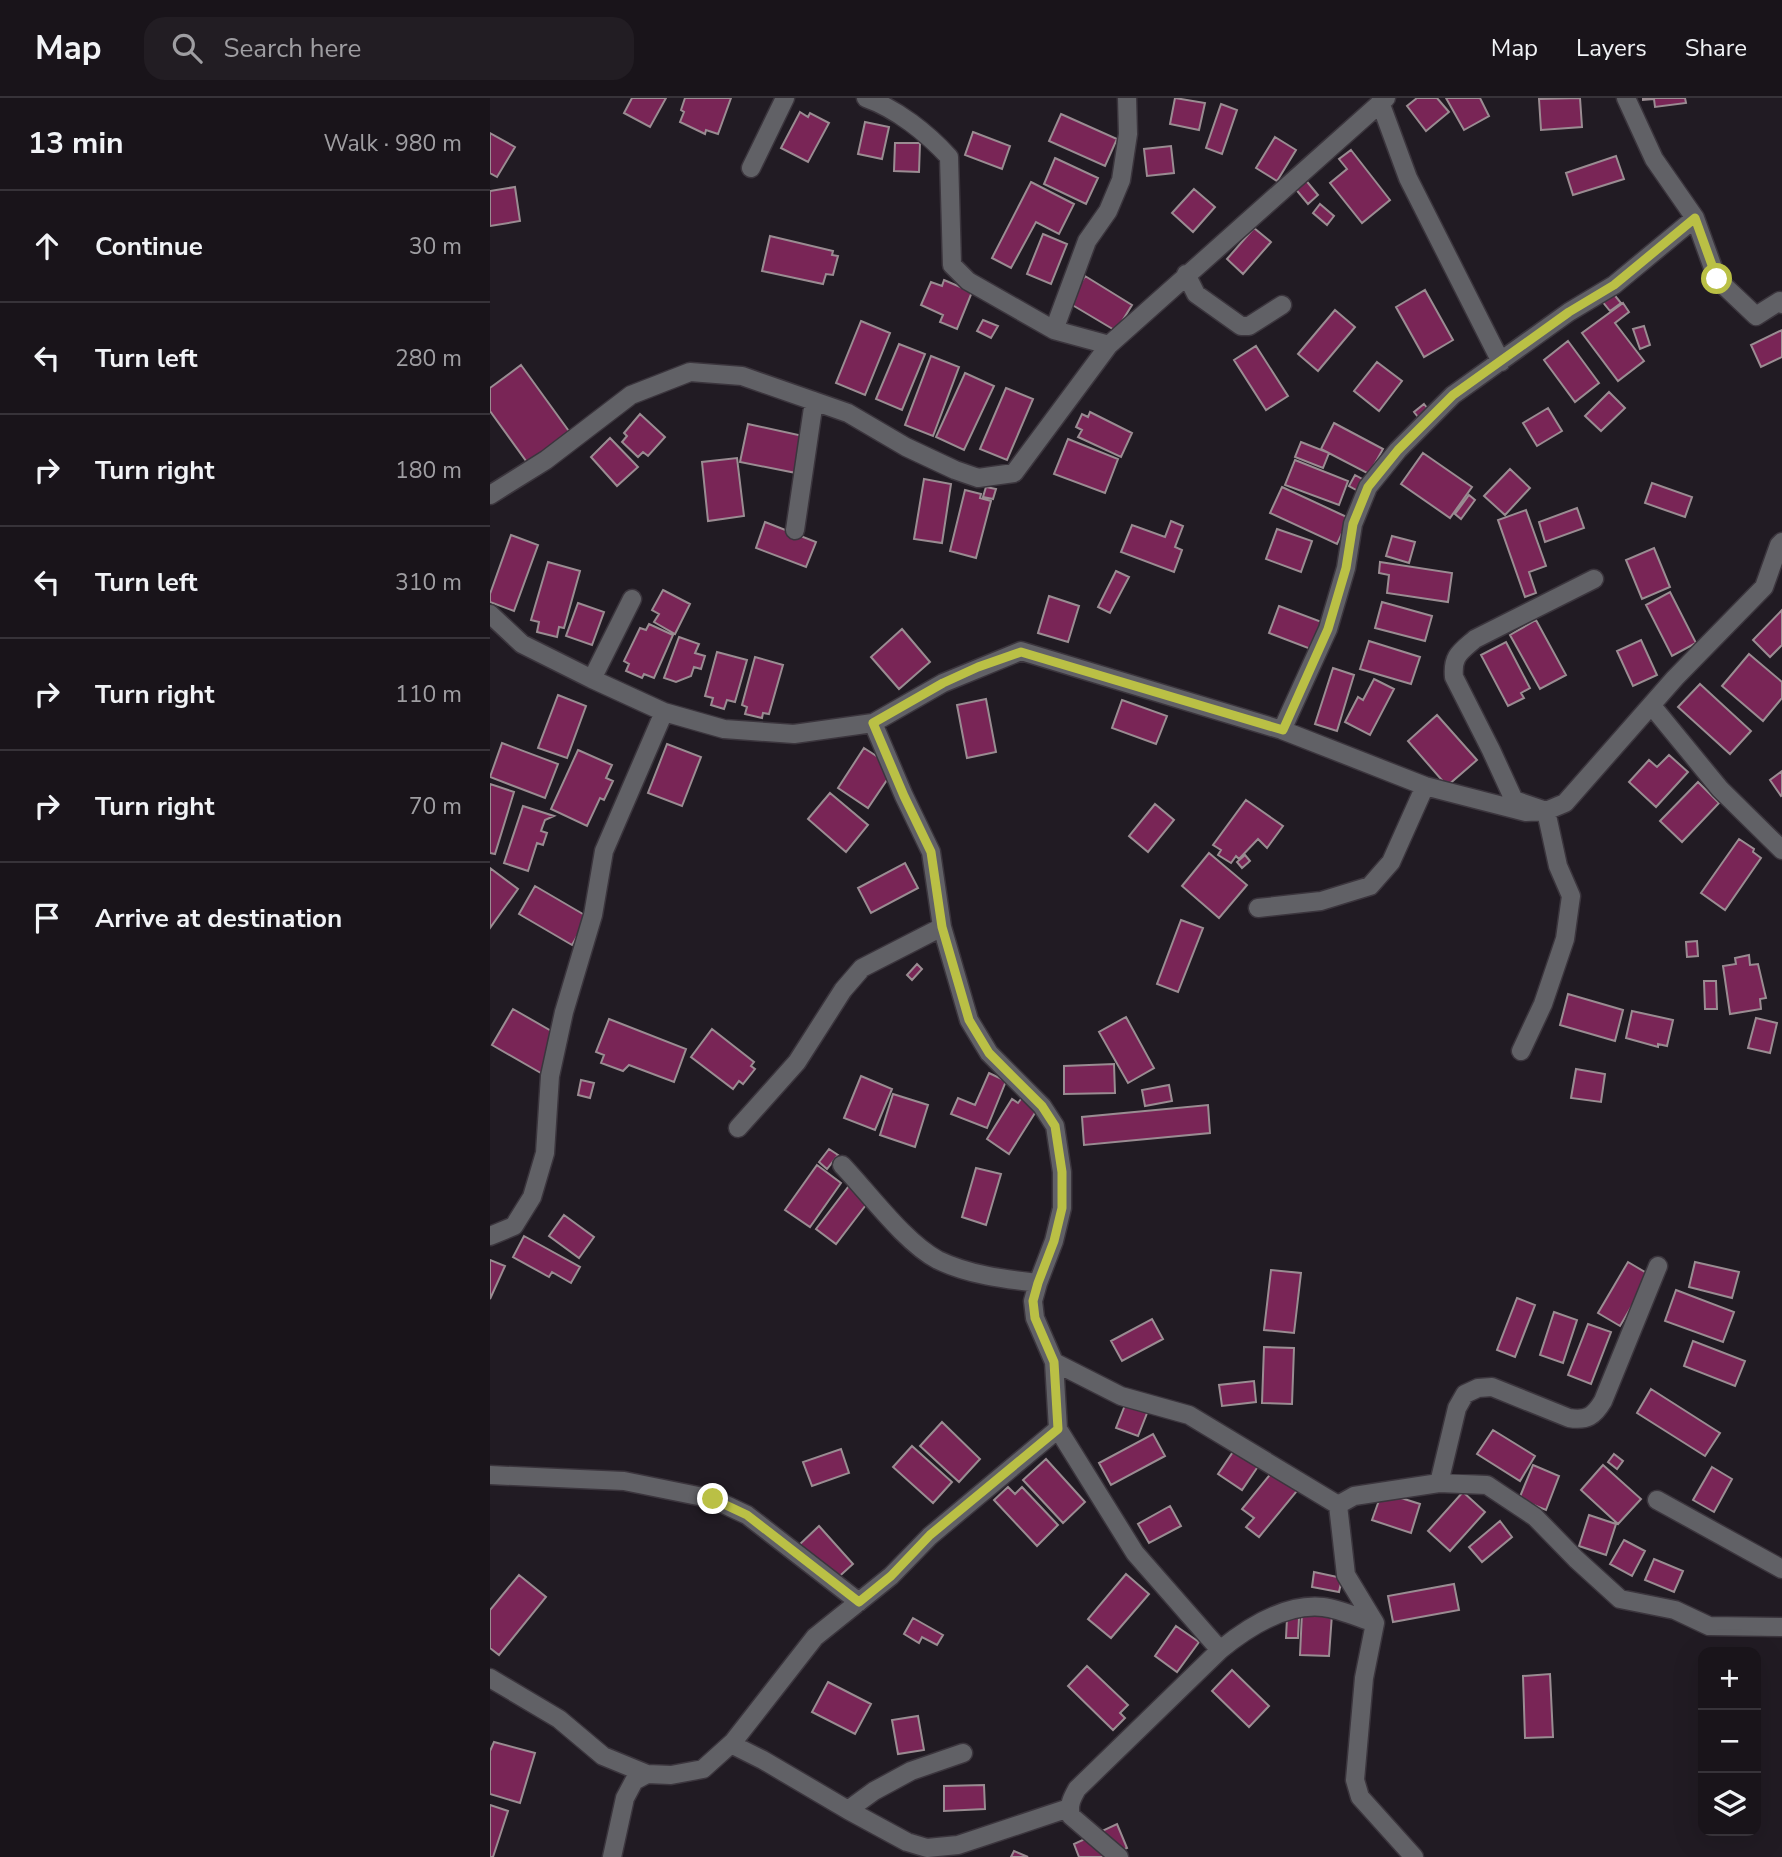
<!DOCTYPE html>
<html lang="en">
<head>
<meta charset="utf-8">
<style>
	:root { --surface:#19141a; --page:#221d23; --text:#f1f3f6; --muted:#9f9ea2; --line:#373339 }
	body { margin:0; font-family:"Nunito Sans",sans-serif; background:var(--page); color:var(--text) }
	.controls { position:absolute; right:21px; bottom:21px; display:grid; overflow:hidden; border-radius:14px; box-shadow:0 7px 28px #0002 }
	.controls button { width:63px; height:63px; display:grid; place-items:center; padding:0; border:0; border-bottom:2px solid var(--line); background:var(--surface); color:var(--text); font:35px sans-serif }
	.stop { position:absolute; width:21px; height:21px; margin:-16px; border:5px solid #bac045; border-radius:50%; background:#fff }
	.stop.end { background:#bac045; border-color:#fff; box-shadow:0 2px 7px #0008 }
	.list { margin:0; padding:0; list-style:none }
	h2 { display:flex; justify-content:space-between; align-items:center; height:91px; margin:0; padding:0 28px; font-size:30px }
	h2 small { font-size:23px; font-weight:400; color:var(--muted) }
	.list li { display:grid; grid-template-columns:46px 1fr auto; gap:21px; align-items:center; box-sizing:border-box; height:112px; padding:0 28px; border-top:2px solid var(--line) }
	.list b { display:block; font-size:26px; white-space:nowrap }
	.list em { font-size:23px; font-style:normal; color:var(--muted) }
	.icon { flex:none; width:38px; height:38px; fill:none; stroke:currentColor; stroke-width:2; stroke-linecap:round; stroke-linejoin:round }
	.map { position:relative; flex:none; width:1292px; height:1759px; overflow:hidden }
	header { display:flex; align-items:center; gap:42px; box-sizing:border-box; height:98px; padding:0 35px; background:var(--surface); border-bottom:2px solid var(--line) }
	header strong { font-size:33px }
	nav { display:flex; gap:38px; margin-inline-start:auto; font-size:24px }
	.search { width:490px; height:63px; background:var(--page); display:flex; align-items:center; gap:18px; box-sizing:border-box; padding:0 24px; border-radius:21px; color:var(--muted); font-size:26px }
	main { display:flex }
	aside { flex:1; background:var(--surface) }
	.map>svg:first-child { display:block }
	.building { fill:#792556; stroke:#9a8c92; stroke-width:2 }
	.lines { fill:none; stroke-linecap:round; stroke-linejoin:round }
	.street-casing { stroke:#3b353d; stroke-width:21 }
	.street { stroke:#616166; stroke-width:18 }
	.route { stroke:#bac045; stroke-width:9 }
</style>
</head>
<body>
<header>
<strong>Map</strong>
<div class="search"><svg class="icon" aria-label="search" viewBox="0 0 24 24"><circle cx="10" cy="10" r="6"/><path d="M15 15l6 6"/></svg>Search here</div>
<nav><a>Map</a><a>Layers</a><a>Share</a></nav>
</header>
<main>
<aside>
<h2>13 min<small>Walk · 980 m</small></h2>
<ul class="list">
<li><svg class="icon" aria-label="ahead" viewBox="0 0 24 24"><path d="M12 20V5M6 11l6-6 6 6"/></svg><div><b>Continue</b></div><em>30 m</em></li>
<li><svg class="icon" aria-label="left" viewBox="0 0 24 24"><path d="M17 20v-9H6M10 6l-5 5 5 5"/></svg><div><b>Turn left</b></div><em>280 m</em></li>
<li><svg class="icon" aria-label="right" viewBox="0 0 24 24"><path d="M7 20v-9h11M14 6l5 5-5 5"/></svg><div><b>Turn right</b></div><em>180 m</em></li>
<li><svg class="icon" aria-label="left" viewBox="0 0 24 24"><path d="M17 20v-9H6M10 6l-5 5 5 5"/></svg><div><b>Turn left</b></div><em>310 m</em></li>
<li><svg class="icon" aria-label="right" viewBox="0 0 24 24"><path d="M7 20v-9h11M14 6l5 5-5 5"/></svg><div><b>Turn right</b></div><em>110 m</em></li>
<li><svg class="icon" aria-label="right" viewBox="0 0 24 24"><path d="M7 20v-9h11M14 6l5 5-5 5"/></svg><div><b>Turn right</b></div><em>70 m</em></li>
<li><svg class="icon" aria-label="arrive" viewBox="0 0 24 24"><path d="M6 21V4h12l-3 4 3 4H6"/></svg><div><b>Arrive at destination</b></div></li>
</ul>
</aside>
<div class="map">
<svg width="1292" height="1759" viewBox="0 0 1292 1759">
	<rect width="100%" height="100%" fill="#211b23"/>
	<path class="building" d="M142 0H176L160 29 134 15Z
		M195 0H241L228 36 216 32 215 36 190 24 194 14 191 12Z
		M685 0 715 5 709 32 680 26Z
		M927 0H947L959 14 936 33 917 8Z
		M956 0H990L999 18 974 32Z
		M1090 0 1092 29 1051 32 1049 1Z
		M1153 0H1195L1196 5 1165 9 1164 1 1153 2Z
		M731 6 747 12 732 56 716 50Z
		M310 14 318 19 320 15 339 25 318 64 291 50Z
		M571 16 627 41 615 68 559 43Z
		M375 24 399 29 392 61 368 56Z
		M483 34 520 48 512 71 475 57Z
		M0 35 25 49 7 79 0 75Z
		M785 39 806 52 787 83 766 70Z
		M405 45H430L429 74 404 73Z
		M681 48 684 75 657 78 654 51Z
		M861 52 900 102 872 125 840 85 857 71 849 61Z
		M1126 58 1134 81 1083 97 1076 75Z
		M565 60 608 80 596 106 554 86Z
		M814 80 828 97 818 106 804 89Z
		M541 84 584 106 569 136 546 124 521 170 502 160Z
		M25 89 30 123 0 128V93Z
		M704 91 725 109 703 134 682 115Z
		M830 106 844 118 837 127 823 115Z
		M764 130 781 144 753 176 737 161Z
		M553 136 577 146 561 186 537 176Z
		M280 138 343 153 342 157 348 158 343 177 336 176 333 186 272 173Z
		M595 178 642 207 626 233 579 205Z
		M454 182 482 194 467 231 450 224 453 217 431 207 441 184 452 188Z
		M935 192 963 242 934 259 906 209Z
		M1122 194 1131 205 1120 213 1112 203Z
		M1133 205 1139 214 1125 225 1154 263 1128 283 1092 235Z
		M845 212 865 229 828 273 808 256Z
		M493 222 508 228 501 240 487 233Z
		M371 223 400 235 375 297 346 285Z
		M1154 228 1160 247 1150 251 1143 231Z
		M1292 232V259L1271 269 1261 247Z
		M1078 243 1109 285 1085 304 1054 262Z
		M409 246 435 256 412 312 386 301Z
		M766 248 798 298 776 312 744 262Z
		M441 258 469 269 443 338 415 327Z
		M887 264 912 283 889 313 864 293Z
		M31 267 81 336 39 367 0 313V290Z
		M475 275 504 288 474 352 446 339Z
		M516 290 543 301 517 362 490 351Z
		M1119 294 1135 310 1111 333 1095 318Z
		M934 306 942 316 932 324 924 314Z
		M1058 310 1072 333 1047 348 1033 325Z
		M600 314 642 335 631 359 588 339 592 332 586 329 592 316 598 319Z
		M150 316 175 339 158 358 153 354 148 359 132 344 137 338 134 335Z
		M844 325 893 351 879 376 831 351Z
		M258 326 313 338 306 375 250 364Z
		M120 340 148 369 127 388 101 359Z
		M578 341 628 361 615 395 564 376Z
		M811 344 839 355 833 370 805 359Z
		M933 355 982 389 960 420 911 386Z
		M247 360 254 418 218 423 212 364Z
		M805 362 858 383 849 407 795 387Z
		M1020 371 1040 390 1015 417 994 398Z
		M865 377 874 382 868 393 859 388Z
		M434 381 461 386 452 445 424 441Z
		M1162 385 1202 399 1195 419 1155 405Z
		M496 389 506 391 503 401 493 399Z
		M792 389 859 420 847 446 780 415Z
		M475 392 491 396 490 400 501 403 486 460 460 453Z
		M979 397 985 402 971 421 965 416Z
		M1087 410 1094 430 1055 444 1049 424Z
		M1036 412 1056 468 1039 474 1046 495 1035 499 1008 422Z
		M681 423 693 428 685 449 692 452 684 474 631 454 642 427 675 439Z
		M275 424 326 444 316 469 266 450Z
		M787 431 822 443 811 474 776 461Z
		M21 437 48 447 24 513 0 504V496Z
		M902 438 925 444 919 465 896 458Z
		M1164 450 1180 489 1152 501 1136 462Z
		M58 464 90 473 74 530 69 529 67 539 47 534 49 524 41 522Z
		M890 464 962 475 958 504 897 495 899 477 889 475Z
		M626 473 639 479 620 515 608 509Z
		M173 492 200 506 185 536 164 524 169 516 162 512Z
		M1180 494 1206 545 1182 558 1156 507Z
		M559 498 589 508 578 544 548 535Z
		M892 504 942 518 935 543 885 530Z
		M88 505 114 514 102 547 76 538Z
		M789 508 837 526 826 553 779 535Z
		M1292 512V547L1280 559 1263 542Z
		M1046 522 1076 577 1050 591 1020 537Z
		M159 526 183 537 164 580 154 576 152 580 136 573 139 566 134 563 150 530 156 532Z
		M412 531 440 564 409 591 381 559Z
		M189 539 209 546 205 555 215 558 211 571 204 569 201 578 186 584 174 580Z
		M1151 542 1167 577 1143 588 1127 553Z
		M879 543 930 559 921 586 870 571Z
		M1016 544 1040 590 1031 595 1034 600 1018 608 991 557Z
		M227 554 257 562 245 604 237 602 234 611 221 607 223 600 215 598Z
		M1259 556 1292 584V600L1273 623 1232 588Z
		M265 559 293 567 279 616 273 615 272 620 255 616 257 609 252 607Z
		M843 570 864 577 847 633 825 626Z
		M884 581 904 591 880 637 855 624 868 599 873 602Z
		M1210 586 1261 633 1240 656 1188 609Z
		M68 597 96 608 77 660 48 650Z
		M496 601 506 654 477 660 467 607Z
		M632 602 677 618 666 646 622 630Z
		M947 617 987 662 957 688 918 643Z
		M12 645 68 666 55 700 0 679Z
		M177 646 211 659 192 708 158 695Z
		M374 650 405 670 378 710 348 690Z
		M88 652 122 667 116 680 123 683 114 702 110 700 97 728 61 711Z
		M1179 657 1198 674 1166 709 1139 684 1159 662 1167 669Z
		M1292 673V697L1291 698 1280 682Z
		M1208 684 1229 705 1192 744 1170 723Z
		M0 686 24 694 5 756 0 755Z
		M340 695 378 727 356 754 318 721Z
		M756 702 793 728 777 750 768 741 749 761 746 758 741 765 728 757 731 752 723 747Z
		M665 706 684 722 658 754 639 738Z
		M33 708 64 718 55 722 51 733 57 735 53 747 47 745 38 773 14 765Z
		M1249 741 1264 751 1263 754 1271 760 1235 812 1211 795Z
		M719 755 757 787 729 820 692 788Z
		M755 757 760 763 752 770 747 764Z
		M415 765 428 790 381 815 368 790Z
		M0 770 28 791 0 830Z
		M45 788 98 819 82 847 29 816Z
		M691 822 713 830 688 894 667 886Z
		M1207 843 1208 858 1197 859 1196 844Z
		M1259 857 1260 867 1268 866 1276 900 1270 901 1271 911 1240 916 1233 868 1246 866 1245 860Z
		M427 866 432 871 422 882 417 877Z
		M1214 883H1226L1227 911H1215Z
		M1078 896 1133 912 1125 943 1070 927Z
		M23 911 77 942 56 978 2 947Z
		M1142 913 1183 922 1177 948 1168 946V949L1136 940Z
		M636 919 664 970 638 985 609 934Z
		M1266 920 1287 925 1280 955 1258 950Z
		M119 921 196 951 184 984 139 967 133 973 111 965 114 957 106 954Z
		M222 931 264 964 261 968 265 971 253 986 249 983 243 991 201 959Z
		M624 966 625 995 574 996V968Z
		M1086 971 1115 976 1111 1004 1081 1000Z
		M499 975 516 983 497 1030 461 1016 468 1000 485 1007Z
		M371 978 402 991 385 1032 354 1020Z
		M91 982 104 985 100 1000 88 997Z
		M679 987 682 1003 655 1008 652 992Z
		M403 996 438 1007 425 1049 390 1037Z
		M534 997 550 1007 519 1056 497 1041 522 1001 528 1005Z
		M718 1007 720 1035 594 1047 592 1019Z
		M339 1051 348 1057 337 1071 329 1064Z
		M327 1067 351 1085 320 1129 295 1112Z
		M486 1070 511 1076 496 1127 472 1119Z
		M362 1084 382 1099 346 1146 326 1131Z
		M74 1117 104 1139 89 1160 59 1138Z
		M34 1138 90 1169 81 1185 62 1174 59 1179 23 1159Z
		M0 1162 15 1168 0 1201Z
		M1138 1164 1160 1177 1130 1228 1108 1215Z
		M1205 1164 1249 1174 1242 1200 1199 1189Z
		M781 1172 811 1175 804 1235 774 1232Z
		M1186 1192 1244 1214 1233 1244 1175 1223Z
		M1027 1200 1045 1207 1025 1259 1007 1252Z
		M1064 1214 1087 1222 1073 1265 1050 1257Z
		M662 1221 673 1241 632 1263 621 1243Z
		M1098 1226 1121 1234 1101 1286 1078 1277Z
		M1203 1243 1255 1263 1245 1288 1194 1268Z
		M774 1249 804 1250 802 1306 772 1305Z
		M764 1283 766 1304 732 1308 729 1287Z
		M1161 1291 1230 1335 1215 1358 1147 1315Z
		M639 1297 661 1305 648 1338 626 1330Z
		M452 1324 490 1361 469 1384 430 1348Z
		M1003 1332 1045 1358 1030 1383 987 1356Z
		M663 1336 675 1358 621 1387 609 1365Z
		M749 1345 773 1361 752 1392 728 1376Z
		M422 1348 462 1384 443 1405 403 1369Z
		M351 1351 359 1375 322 1388 313 1364Z
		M1124 1356 1133 1363 1127 1371 1118 1364Z
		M556 1361 595 1404 573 1425 533 1382Z
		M1043 1367 1069 1378 1056 1412 1029 1401Z
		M1113 1367 1151 1401 1128 1426 1091 1392Z
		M787 1368 811 1388 769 1439 756 1429 764 1420 752 1411Z
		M1222 1369 1242 1381 1224 1414 1203 1402Z
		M518 1389 525 1396 532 1389 568 1427 547 1448 504 1402Z
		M892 1394 930 1406 921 1435 882 1422Z
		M973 1394 995 1414 960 1453 938 1433Z
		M680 1408 691 1428 659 1445 648 1426Z
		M1099 1417 1126 1426 1116 1457 1089 1448Z
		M1010 1423 1022 1439 992 1464 979 1449Z
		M329 1428 363 1466 343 1484 309 1447Z
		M1134 1442 1155 1453 1142 1478 1120 1466Z
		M1164 1461 1193 1473 1184 1494 1155 1482Z
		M824 1474 852 1480 849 1494 822 1489Z
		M636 1476 659 1496 621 1540 598 1521Z
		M29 1477 56 1499 9 1557 0 1550V1512Z
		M964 1486 969 1512 903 1524 898 1498Z
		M812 1514 842 1516 839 1558 810 1557Z
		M423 1520 453 1537 447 1547 432 1539 429 1545 414 1536Z
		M797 1520H809L808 1540H796Z
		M686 1528 709 1544 687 1574 665 1558Z
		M597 1568 638 1607 630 1615 635 1620 623 1632 578 1588Z
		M742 1572 779 1608 759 1629 722 1593Z
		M1060 1576 1063 1639 1035 1640 1033 1578Z
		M338 1584 381 1606 365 1636 322 1614Z
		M428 1618 434 1652 408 1656 402 1622Z
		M4 1644 45 1655 30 1705 0 1696V1653Z
		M494 1687 495 1711 454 1713V1688Z
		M0 1707 18 1713 3 1759H0Z
		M627 1726 637 1750 617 1759H589L584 1746Z
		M524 1753 538 1759H521Z"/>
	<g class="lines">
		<defs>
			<path id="street" d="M376 0C407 11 437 35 459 59L462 167 478 183 564 232 619 247
				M1136 0 1164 61 1205 120 1227 181 1266 218 1290 203 1292 206
				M890 4 918 80 1011 264
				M261 70 295 0
				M696 176 706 196 751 228H759L792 207
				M564 232 597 143 618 113 631 82 638 36 637 0
				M0 397 56 362 141 297 200 274 252 278 358 315 416 349 465 372 488 380 524 375 619 247 896 0
				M305 432 324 303
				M0 516 32 546 102 581 174 614 234 631 304 636 383 625 453 585 531 553 792 632 935 688 1036 714 1056 713 1075 705 1185 580 1274 489 1289 447 1292 444
				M102 581 142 501
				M1162 608 1230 691 1292 752
				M792 632 838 531 856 470 863 426 878 389 908 352 963 297 1079 214 1124 187 1205 120
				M768 810 831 803 880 788 901 764 935 688
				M1031 953 1053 906 1075 841 1081 798 1068 768 1056 713 1024 702 1001 652 964 579C962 558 970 554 985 541L1104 481
				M248 1030 307 964 353 892 372 870 452 829
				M352 1067C378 1094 415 1145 448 1162 479 1177 514 1181 548 1185
				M0 1138 24 1128 42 1099 55 1055 60 978 74 914 103 817 114 753 174 614
				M564 1264 631 1298 699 1317 848 1407
				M568 1331 645 1455 730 1552C758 1529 795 1505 833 1509 850 1511 869 1520 885 1525
				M0 1377 134 1383 223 1401 257 1417 369 1504
				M949 1385 967 1310 975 1296 988 1290 1002 1289 1079 1320C1097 1323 1104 1318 1113 1303L1168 1168
				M1167 1402 1292 1471
				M0 1580 69 1621 113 1658 157 1676
				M243 1644 247 1649 273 1662 358 1712 417 1744 437 1750 468 1747 579 1710
				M358 1712 384 1693 421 1673 473 1655
				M122 1759 135 1700 144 1683 157 1676 181 1677 213 1671 243 1644 325 1539 401 1478 440 1438 568 1331 564 1264 545 1220 543 1203 548 1185 564 1143 572 1110V1074L565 1028 552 1008 499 955 479 922 452 829 441 754 414 698 383 625
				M629 1759 581 1718C578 1707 582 1700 587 1691L730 1552
				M924 1759 870 1699 865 1682 874 1580 885 1525 856 1477 848 1407 864 1398 949 1385 997 1387 1045 1419 1086 1461 1130 1501 1185 1512 1219 1528 1292 1529"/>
		</defs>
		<use href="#street" class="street-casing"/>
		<use href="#street" class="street"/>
	</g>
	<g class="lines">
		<path class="route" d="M223 1401 257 1417 369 1504 401 1478 440 1437 568 1331 564 1264 545 1220 543 1203 548 1185 564 1143 572 1110V1074L565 1028 552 1008 499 955 479 922 452 829 441 754 414 698 383 625 453 585 488 569 531 554 793 632 838 531 856 470 863 426 878 389 908 352 963 297 1079 214 1124 187 1205 120 1227 181"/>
	</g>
</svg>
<div class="controls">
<button>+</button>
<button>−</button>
<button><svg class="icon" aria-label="layers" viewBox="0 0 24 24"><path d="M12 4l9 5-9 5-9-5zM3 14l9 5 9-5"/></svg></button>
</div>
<div class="stop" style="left:1227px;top:181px"></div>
<div class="stop end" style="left:223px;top:1401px"></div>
</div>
</main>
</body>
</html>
